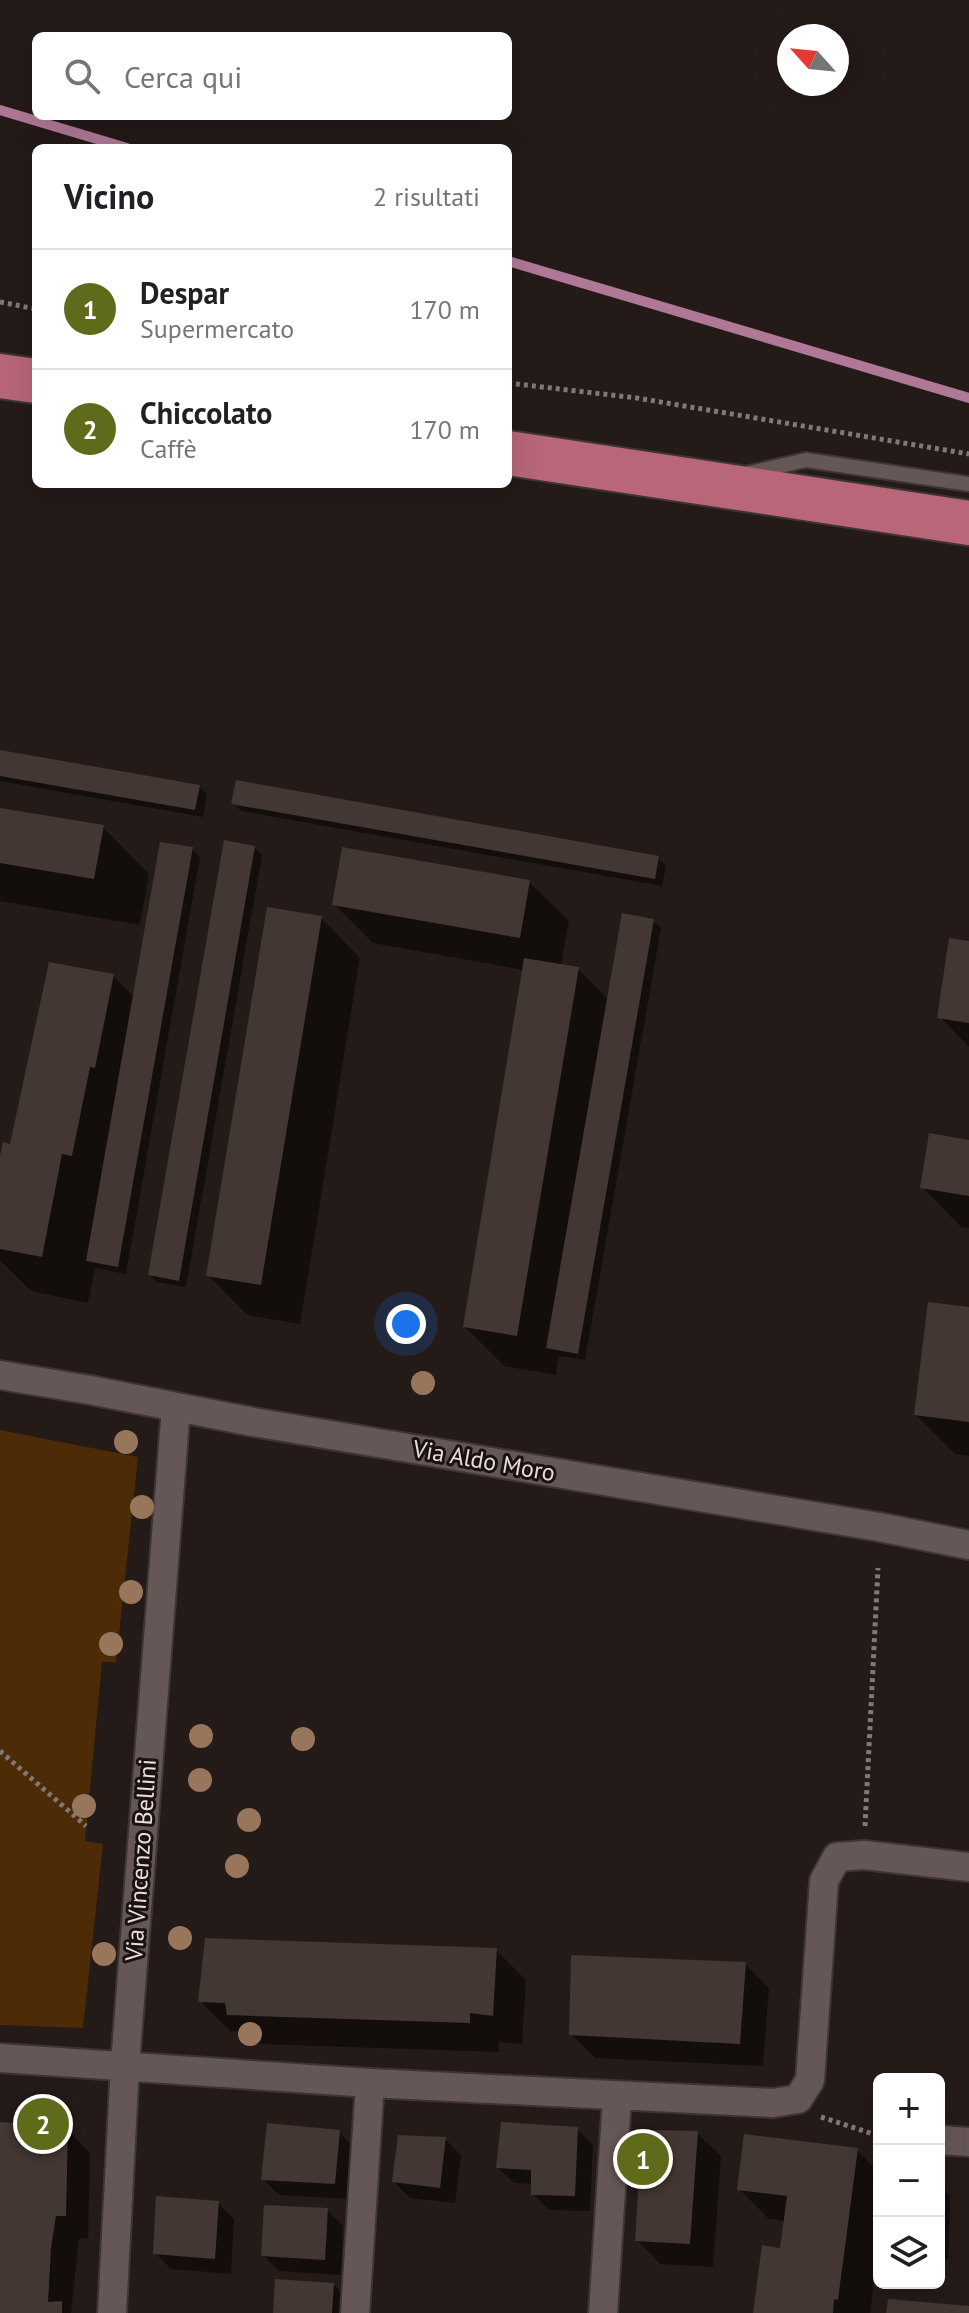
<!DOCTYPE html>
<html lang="it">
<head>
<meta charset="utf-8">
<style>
	:root { --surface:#fff; --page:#f2f2f2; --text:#202124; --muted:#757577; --line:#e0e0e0; --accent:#5f6b1a }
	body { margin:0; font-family:"PT Sans",sans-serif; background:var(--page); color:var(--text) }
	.controls { position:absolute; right:24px; bottom:24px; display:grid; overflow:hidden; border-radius:12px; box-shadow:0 8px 32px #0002 }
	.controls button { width:72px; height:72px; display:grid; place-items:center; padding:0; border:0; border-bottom:2px solid var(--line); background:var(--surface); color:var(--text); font:40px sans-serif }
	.compass { position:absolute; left:777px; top:24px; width:72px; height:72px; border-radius:50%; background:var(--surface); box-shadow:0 8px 32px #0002; rotate:297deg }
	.you { position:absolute; left:406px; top:1324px; width:28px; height:28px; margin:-20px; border:6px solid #fff; border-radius:50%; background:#1a73e8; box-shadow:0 0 0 12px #1a73e833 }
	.badge { display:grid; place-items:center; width:52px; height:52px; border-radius:50%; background:var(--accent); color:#fff; font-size:26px; font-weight:700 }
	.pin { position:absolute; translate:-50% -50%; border:4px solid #fff; box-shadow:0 2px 8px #0006 }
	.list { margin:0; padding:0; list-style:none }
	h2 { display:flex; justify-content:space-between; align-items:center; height:104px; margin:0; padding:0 32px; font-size:34px }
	h2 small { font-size:26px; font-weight:400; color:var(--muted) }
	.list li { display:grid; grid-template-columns:52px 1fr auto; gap:24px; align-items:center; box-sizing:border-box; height:120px; padding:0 32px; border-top:2px solid var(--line) }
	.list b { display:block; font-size:30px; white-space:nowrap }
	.list p { margin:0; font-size:26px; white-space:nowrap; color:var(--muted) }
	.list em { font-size:26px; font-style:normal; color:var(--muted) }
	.icon { flex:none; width:44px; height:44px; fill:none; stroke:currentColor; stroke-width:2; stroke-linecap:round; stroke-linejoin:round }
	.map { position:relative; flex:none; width:969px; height:2313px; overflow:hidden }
	.search { position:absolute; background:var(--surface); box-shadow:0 8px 32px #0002; left:32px; top:32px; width:480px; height:88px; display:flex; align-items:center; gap:20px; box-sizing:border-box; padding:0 28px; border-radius:12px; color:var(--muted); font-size:30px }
	.panel { position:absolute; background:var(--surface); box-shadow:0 8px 32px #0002; left:32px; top:144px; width:480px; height:344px; border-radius:12px }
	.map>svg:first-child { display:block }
	.green { fill:#4c2b06 }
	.shadow { fill:#0007 }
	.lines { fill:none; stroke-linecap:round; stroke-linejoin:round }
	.stream { stroke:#af7896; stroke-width:10 }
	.building { fill:#423733 }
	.service-casing { stroke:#3d3534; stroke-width:18 }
	.minor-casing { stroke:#3d3534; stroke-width:32 }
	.trunk-casing { stroke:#3d3534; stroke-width:48 }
	.path { stroke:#817877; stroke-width:5; stroke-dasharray:4 4; stroke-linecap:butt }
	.service { stroke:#655756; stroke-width:14 }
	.minor { stroke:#655756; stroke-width:28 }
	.trunk { stroke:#b86678; stroke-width:44 }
	.tree { fill:#98765c }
	.labels { text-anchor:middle; stroke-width:6; stroke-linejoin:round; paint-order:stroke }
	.street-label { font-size:24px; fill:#e6dedd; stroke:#1b1110 }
</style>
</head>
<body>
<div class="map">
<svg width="969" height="2313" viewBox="0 0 969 2313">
	<rect width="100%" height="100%" fill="#241a18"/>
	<path class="green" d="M0 1430 138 1457 116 1662H102L85 1841 103 1844 83 2028 0 2025Z"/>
	<path class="shadow" d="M0 752 199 787 207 794 203 817 0 781Z
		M234 803 658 858 666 866 662 886 241 811Z
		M0 810 103 827 149 874 140 925 0 901Z
		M254 847 262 855 186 1287 157 1282 150 1275Z
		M192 849 200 857 126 1274 95 1268 88 1303 31 1291 0 1260V1166L113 976 135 998Z
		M529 882 569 921 561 966 578 969 609 1000 653 921 661 928 585 1360 559 1356 556 1375 504 1366 465 1327 524 970 373 943 334 904Z
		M321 918 360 958 300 1324 247 1315 208 1275Z
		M969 943V1047L940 1017Z
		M969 1142V1228L961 1227 922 1187Z
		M969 1309V1456L955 1454 916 1415Z
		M496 1950 526 1980 522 2044 499 2042V2052L258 2044 246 2032 230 2031 200 2001Z
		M745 1964 769 1988 763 2066 595 2058 571 2034Z
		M0 2124 67 2129 90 2153 88 2238 79 2239 71 2313H0Z
		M577 2129 593 2145 590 2211 549 2210 533 2194V2184L514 2183 498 2168Z
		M339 2132 355 2148 350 2199 279 2195 263 2179Z
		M697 2133 721 2156 713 2267 660 2264 637 2240Z
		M445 2139 461 2155 455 2203 410 2198 394 2182Z
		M857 2150 879 2173V2243L870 2313H755L782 2250 785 2221 769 2219 739 2189Z
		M939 2184 950 2196 948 2259H939V2246H943V2242H939Z
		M218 2203 234 2219 231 2274 171 2269 155 2253Z
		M327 2210 343 2226 341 2275 279 2271 263 2255Z
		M334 2285 350 2301 349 2313H275Z"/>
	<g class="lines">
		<path class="stream" d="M0 110 127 148
			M508 261 969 398"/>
	</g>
	<path class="building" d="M0 750 200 785 195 810 0 776Z
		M236 780 659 856 655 879 231 804Z
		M0 808 104 825 94 879 0 863Z
		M224 840 255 846 179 1281 148 1275Z
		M160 842 193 847 118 1267 86 1261Z
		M342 847 530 880 520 938 332 905Z
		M267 907 322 916 261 1285 206 1276Z
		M622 913 654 919 578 1354 546 1348Z
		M949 938 969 941V1023L937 1018Z
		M524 958 579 967 517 1336 463 1327Z
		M49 962 114 974 95 1068 90 1067 72 1156 62 1154 42 1257 0 1249V1156L3 1142 10 1144Z
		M929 1133 969 1140V1196L920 1188Z
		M928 1302 969 1307V1422L914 1415Z
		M205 1938 497 1948 493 2016 470 2013V2023L227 2015 225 2003 198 2002Z
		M571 1955 746 1962 740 2044 569 2035Z
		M0 2122 68 2127 66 2216H56L51 2248 48 2302 62 2301V2313H0Z
		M501 2122 578 2127 575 2196 531 2195V2170L496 2168Z
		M267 2123 340 2130 335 2184 261 2180Z
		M642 2130 698 2131 690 2244 635 2241Z
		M744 2134 858 2148 838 2300 834 2299 833 2313H753L762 2245 780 2248 787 2196 737 2190Z
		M398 2135 446 2137 440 2188 392 2182Z
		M156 2196 219 2201 215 2259 153 2254Z
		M264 2205 328 2208 325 2260 261 2256Z
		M876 2220H879V2243H876Z
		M275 2279 334 2283 332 2313H273Z
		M888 2299 969 2306V2313H886Z"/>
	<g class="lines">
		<defs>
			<path id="service" d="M745 474 806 460 969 484"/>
			<path id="minor" d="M0 1375 90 1390 253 1422 879 1527 969 1545
				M0 2058 370 2083 773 2103 798 2099 810 2080 824 1881 837 1857 864 1855 969 1867
				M939 2140 969 2142
				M112 2313 125 2065 176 1407
				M355 2313 370 2083
				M603 2313 617 2098"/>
			<path id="trunk" d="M0 376 36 381
				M508 453 969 523"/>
		</defs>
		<use href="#service" class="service-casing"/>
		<use href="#minor" class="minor-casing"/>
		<use href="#trunk" class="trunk-casing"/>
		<path class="path" d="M0 302 36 309
			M508 383 637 398 969 454
			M0 1751 86 1826
			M865 1826 878 1568
			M821 2117 879 2136"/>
		<use href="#service" class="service"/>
		<use href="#minor" class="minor"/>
		<use href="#trunk" class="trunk"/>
	</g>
	<g class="tree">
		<circle cx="423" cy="1383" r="12"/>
		<circle cx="126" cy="1442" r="12"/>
		<circle cx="142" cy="1507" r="12"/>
		<circle cx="131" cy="1592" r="12"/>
		<circle cx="111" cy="1644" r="12"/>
		<circle cx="201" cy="1736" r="12"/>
		<circle cx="303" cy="1739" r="12"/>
		<circle cx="200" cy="1780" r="12"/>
		<circle cx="84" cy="1806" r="12"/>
		<circle cx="249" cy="1820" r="12"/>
		<circle cx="237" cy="1866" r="12"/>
		<circle cx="180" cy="1938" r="12"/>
		<circle cx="104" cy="1954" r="12"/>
		<circle cx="250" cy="2034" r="12"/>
	</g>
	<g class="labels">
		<g class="street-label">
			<text transform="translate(484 1461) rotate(10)" y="8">Via Aldo Moro</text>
			<text transform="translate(141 1860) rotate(-86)" y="8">Via Vincenzo Bellini</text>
		</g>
	</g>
</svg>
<div class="controls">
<button>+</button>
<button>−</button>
<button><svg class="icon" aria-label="layers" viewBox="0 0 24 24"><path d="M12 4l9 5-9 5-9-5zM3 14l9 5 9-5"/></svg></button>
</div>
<svg class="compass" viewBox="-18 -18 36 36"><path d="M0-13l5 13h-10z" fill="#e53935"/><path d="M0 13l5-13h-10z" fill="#757577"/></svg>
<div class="you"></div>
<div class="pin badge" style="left:643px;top:2159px">1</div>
<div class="pin badge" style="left:43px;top:2124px">2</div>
<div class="search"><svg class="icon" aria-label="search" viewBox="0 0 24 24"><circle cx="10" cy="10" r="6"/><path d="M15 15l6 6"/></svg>Cerca qui</div>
<section class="panel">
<h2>Vicino<small>2 risultati</small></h2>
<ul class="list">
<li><span class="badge">1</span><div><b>Despar</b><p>Supermercato</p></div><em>170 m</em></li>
<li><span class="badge">2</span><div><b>Chiccolato</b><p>Caffè</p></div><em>170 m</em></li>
</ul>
</section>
</div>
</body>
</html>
